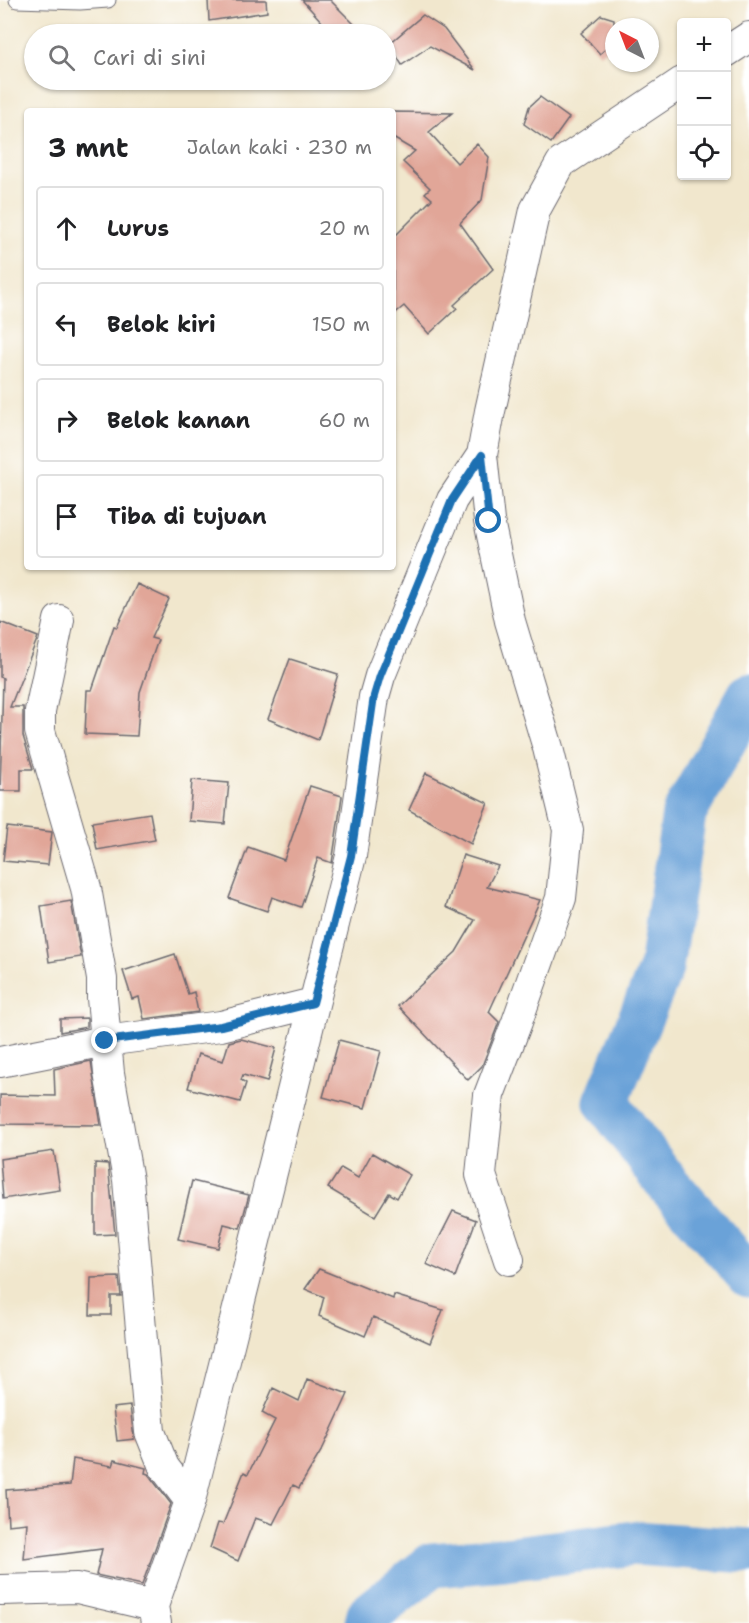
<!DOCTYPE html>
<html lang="id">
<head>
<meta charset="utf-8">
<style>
	:root { --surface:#fff; --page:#f6f6f6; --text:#202124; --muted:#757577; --line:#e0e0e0 }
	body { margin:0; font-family:"Shantell Sans",sans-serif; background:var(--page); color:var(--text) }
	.controls { position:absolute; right:18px; top:18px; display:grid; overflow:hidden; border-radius:6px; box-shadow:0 2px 4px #0004 }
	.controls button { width:54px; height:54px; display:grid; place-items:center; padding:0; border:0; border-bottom:2px solid var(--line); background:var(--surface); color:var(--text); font:30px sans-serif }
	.compass { position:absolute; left:605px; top:18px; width:54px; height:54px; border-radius:50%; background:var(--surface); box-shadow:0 2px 4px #0004; rotate:318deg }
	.stop { position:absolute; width:18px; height:18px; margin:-14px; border:4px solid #1f6fb2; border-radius:50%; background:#fff }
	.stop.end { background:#1f6fb2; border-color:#fff; box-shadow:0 2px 6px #0008 }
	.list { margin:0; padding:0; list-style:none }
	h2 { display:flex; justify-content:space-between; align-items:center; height:78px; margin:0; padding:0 24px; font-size:26px }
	h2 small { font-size:20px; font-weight:400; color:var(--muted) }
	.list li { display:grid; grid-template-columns:39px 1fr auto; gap:18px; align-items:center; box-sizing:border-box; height:84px; margin:0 12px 12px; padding:0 12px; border:2px solid var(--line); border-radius:6px }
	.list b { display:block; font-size:22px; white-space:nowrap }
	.list em { font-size:20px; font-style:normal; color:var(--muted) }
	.icon { flex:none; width:33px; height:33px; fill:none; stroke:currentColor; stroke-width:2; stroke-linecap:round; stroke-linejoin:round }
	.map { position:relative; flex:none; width:749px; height:1623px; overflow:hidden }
	.search { position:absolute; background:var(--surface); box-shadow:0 2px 4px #0004; left:24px; top:24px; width:372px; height:66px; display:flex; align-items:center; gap:15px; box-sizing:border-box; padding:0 21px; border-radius:33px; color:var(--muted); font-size:22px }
	.panel { position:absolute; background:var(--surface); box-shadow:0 2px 4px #0004; left:24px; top:108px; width:372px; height:462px; border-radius:6px }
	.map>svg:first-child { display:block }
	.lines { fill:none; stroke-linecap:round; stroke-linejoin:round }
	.river { stroke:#6aa2d8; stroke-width:45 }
	.building { fill:#e1a698 }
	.service-casing { stroke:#6a676e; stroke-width:17 }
	.minor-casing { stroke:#6a676e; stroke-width:32 }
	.service { stroke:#fff; stroke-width:15 }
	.minor { stroke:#fff; stroke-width:30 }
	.route { stroke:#1f6fb2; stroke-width:8 }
</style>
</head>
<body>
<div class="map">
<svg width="749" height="1623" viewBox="0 0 749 1623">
	<rect width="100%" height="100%" fill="#fff"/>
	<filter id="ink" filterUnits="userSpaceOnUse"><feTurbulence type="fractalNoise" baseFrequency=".0167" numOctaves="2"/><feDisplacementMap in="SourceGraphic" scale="12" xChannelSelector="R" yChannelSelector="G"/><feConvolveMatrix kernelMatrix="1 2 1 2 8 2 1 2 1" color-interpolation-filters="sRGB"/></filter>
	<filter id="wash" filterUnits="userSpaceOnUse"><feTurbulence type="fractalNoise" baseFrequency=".008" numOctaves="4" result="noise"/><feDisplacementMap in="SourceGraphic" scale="24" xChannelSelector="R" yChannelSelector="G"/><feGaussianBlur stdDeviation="1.35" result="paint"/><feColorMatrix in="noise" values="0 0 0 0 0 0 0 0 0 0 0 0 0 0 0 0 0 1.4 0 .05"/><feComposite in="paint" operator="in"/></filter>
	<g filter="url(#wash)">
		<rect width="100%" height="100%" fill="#f1e7cd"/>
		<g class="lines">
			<path class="river" d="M749 696 684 814 661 968 606 1102 668 1184 749 1276
				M367 1623 369 1615 432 1565 505 1559 635 1543 749 1551"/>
		</g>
		<g id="blocks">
			<path class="building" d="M208 0H266L267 12 209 21Z
				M302 0H330L364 34H333Z
				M423 15 444 29 475 70 430 46 402 65 389 44Z
				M601 15 614 19V41L600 54 581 33Z
				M540 97 569 118 551 143 524 124 529 107Z
				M393 112 452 113 429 132 457 163 477 144 489 157 482 200 460 223 493 269 454 305 457 308 429 334 404 306 393 315V238L432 199 425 193 430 188 403 162 415 151 393 138Z
				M137 584 169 599 151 638 158 640 140 692 137 736 85 734 87 690H92L114 626 117 627Z
				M0 622 38 637 10 707H23V736L33 769H21V791H0L3 678 0 677Z
				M290 659 338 674 318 740 268 719Z
				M426 773 488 803 471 844 409 810Z
				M192 780 229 783 225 824 189 821Z
				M310 786 342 796 332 863 318 858 301 907 272 897 267 911 229 898 248 847 284 860Z
				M150 813 155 840 97 850 92 822Z
				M7 827 52 832 48 865 3 861Z
				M463 855 498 866 487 887 540 900 489 1012 499 1022 482 1066 468 1080 398 1006 456 952 475 920 446 907Z
				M71 901 81 957 49 962 41 906Z
				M175 954 188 994 194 992 198 1012 144 1019 139 997 132 999 123 971Z
				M87 1018V1027L60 1032V1019Z
				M241 1039 276 1048 267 1082 243 1075 241 1080 246 1083 240 1102 188 1088 198 1054 223 1061 229 1042Z
				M339 1040 381 1051 365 1108 323 1097Z
				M91 1061 101 1125 0 1124V1095L55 1096 54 1069Z
				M54 1151 60 1190 3 1199 0 1159Z
				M372 1153 410 1175 397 1198 389 1193 375 1216 328 1188 341 1168 358 1178Z
				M95 1163 108 1164 115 1234 95 1235Z
				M192 1181 249 1195 240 1228 224 1224 218 1248 178 1239Z
				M453 1211 476 1220 455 1277 426 1264Z
				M319 1269 393 1299 394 1295 443 1310 430 1343 373 1317 365 1336 319 1316 324 1297 305 1289Z
				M119 1277 121 1296H111V1315H90L91 1278Z
				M307 1379 348 1394 323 1448 299 1488 293 1485 273 1524 255 1518 238 1561 210 1548 218 1523 223 1524 244 1472 248 1474 275 1420 262 1413 273 1388 299 1401Z
				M130 1406 134 1439 117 1441 113 1408Z
				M73 1459 112 1466 114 1460 146 1468 145 1473 148 1474 171 1504 142 1585 96 1575 102 1549 24 1559 27 1523 8 1525 6 1490 70 1485Z"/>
		</g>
	</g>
	<g filter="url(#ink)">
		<use href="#blocks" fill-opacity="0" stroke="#6a676e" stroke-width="1.5"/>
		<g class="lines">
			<defs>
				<path id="service" d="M17 0 80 2 108 0"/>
				<path id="minor" d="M726 52 749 37
					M482 455 489 521 510 621 548 748 568 830 561 898 517 1022 489 1095 481 1175 509 1260
					M59 620 40 711V731L86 888 102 979V998L109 1073 128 1180 150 1432 164 1467 190 1501
					M0 1062 105 1041 221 1026 313 1003
					M0 1590 77 1588 153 1606
					M156 1623 153 1606 190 1501 351 856 374 697 380 676 452 500 482 455 490 411 535 210 561 163 682 82"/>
			</defs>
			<use href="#service" class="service-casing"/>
			<use href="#minor" class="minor-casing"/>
			<use href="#service" class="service"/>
			<use href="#minor" class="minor"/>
		</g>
	</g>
	<g class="lines" filter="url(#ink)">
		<path class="route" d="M105 1041 221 1026 313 1003 351 856 374 696 380 676 452 500 482 455 489 521"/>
	</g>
</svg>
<div class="controls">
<button>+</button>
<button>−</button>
<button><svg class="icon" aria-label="locate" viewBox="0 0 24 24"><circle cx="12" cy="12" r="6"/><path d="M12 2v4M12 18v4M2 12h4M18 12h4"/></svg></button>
</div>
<svg class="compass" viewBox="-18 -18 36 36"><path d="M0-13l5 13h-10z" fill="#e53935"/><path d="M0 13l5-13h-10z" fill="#757577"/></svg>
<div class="stop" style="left:489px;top:521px"></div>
<div class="stop end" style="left:105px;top:1041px"></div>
<div class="search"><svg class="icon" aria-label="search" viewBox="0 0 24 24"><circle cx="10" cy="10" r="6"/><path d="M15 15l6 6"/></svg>Cari di sini</div>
<section class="panel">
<h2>3 mnt<small>Jalan kaki · 230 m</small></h2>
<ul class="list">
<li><svg class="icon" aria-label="ahead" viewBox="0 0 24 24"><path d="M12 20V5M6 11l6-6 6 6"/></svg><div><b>Lurus</b></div><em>20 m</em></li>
<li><svg class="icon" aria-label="left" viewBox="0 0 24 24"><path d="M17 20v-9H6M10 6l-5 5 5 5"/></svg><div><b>Belok kiri</b></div><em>150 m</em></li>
<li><svg class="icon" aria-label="right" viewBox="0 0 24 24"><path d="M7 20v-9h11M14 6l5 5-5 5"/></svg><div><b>Belok kanan</b></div><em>60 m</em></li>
<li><svg class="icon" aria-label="arrive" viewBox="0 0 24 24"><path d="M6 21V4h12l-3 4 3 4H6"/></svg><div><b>Tiba di tujuan</b></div></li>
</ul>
</section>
</div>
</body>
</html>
